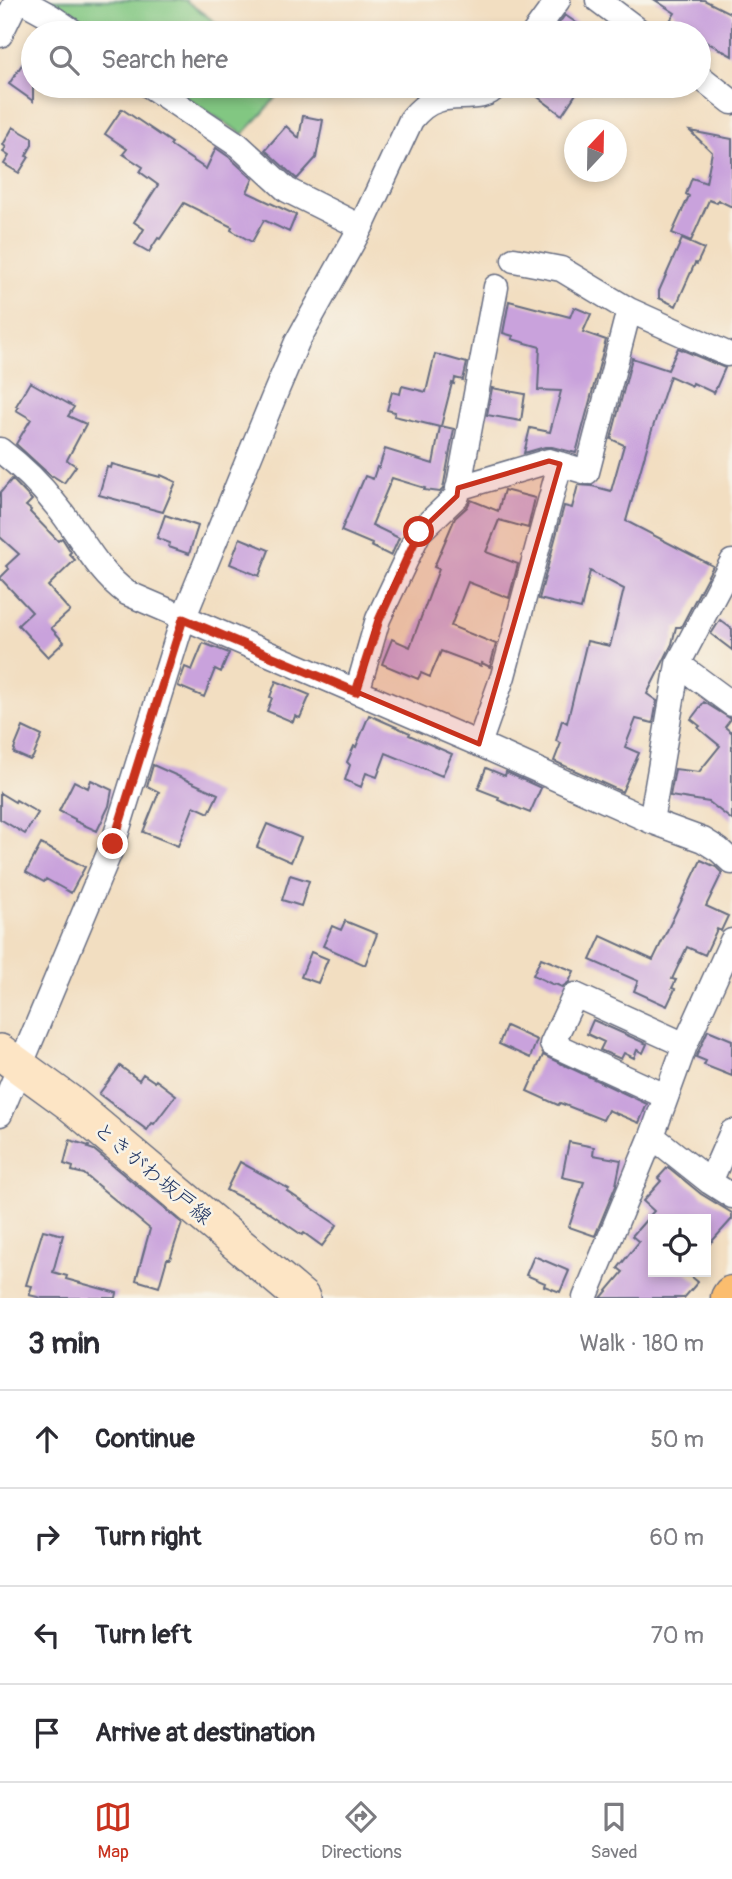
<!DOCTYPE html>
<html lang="en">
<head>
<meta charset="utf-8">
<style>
	:root { --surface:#fff; --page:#f7f7f7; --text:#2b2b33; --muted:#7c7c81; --line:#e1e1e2; --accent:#c8321e }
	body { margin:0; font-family:Pangolin,"Klee One",sans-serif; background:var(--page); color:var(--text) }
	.controls { position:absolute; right:21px; bottom:21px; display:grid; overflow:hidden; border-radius:0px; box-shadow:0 4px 10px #0003 }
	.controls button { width:63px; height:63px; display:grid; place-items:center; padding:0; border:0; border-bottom:2px solid var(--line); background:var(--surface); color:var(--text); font:35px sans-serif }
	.compass { position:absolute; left:564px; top:119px; width:63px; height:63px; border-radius:50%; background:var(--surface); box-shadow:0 4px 10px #0003; rotate:22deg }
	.stop { position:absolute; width:21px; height:21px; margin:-16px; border:5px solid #c8321e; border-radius:50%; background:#fff }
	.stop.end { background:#c8321e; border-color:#fff; box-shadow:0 2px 7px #0008 }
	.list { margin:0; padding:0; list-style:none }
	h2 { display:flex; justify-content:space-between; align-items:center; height:91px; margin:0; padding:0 28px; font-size:30px }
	h2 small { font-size:23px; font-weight:400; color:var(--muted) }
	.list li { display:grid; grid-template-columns:46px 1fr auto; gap:21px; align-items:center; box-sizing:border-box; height:98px; padding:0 28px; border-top:2px solid var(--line) }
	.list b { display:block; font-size:26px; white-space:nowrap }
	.list em { font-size:23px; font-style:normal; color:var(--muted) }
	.icon { flex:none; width:38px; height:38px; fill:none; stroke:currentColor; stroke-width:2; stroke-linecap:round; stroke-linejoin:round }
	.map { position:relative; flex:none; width:732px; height:1298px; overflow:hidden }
	.search { position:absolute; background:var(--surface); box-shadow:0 4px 10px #0003; left:21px; right:21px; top:21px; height:77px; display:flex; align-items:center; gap:18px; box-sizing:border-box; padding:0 24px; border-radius:38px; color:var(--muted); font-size:26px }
	.sheet { height:483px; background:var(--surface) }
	nav { display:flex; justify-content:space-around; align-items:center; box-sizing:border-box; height:98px; border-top:2px solid var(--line); background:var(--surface); font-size:19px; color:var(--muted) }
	nav a { display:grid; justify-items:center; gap:4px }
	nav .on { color:var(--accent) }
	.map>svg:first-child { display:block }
	.green { fill:#82c782; stroke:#4e7b70; stroke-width:2 }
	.building { fill:#c9a2dc }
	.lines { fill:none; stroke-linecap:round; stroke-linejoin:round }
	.minor-casing { stroke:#666c81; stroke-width:27 }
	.secondary-casing { stroke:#666c81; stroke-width:38 }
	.primary-casing { stroke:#666c81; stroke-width:41 }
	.minor { stroke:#fff; stroke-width:24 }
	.secondary { stroke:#fde5c5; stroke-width:35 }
	.primary { stroke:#fbbd6e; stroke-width:38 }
	.route { stroke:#c8321e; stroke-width:9 }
	.marked { fill:#c8321e; fill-opacity:0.2; stroke:#c8321e; stroke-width:5; stroke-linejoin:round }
	.labels { text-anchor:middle; stroke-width:5; stroke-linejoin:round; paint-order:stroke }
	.street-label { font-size:21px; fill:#1b2f5e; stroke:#f7f3e8 }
</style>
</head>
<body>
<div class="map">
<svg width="732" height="1298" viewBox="0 0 732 1298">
	<rect width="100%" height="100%" fill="#f7f3e8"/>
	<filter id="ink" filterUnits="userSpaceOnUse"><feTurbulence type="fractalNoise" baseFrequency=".0143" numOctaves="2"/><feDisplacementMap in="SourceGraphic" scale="14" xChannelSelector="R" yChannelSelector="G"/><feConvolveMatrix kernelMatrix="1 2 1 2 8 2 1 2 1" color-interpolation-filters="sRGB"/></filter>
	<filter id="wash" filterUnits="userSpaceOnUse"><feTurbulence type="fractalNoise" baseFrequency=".00686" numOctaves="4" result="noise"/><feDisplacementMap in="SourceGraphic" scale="28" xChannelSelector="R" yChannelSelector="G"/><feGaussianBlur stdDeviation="1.57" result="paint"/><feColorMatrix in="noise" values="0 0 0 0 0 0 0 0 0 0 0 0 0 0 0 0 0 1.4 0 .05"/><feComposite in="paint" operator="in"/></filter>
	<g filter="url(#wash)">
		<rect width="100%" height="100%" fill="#f2dec1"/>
		<path class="green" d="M39 0H185L230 33H93Z
			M167 86H284L265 111 243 134Z"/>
		<g id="blocks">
			<path class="building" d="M655 0H704L732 14V56L699 38V33H666L670 27 667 25 675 13Z
				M565 15 591 33H552Z
				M33 48V101L9 84Z
				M523 86H581L562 115Z
				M122 109 172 143 170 145 206 169 216 148 229 157 253 179 247 192 296 215 289 232 264 220 252 242 231 230 232 227 184 203 160 239 158 238 149 252 135 244 144 229 134 222 158 185 140 172 143 167 123 154 127 149 105 134Z
				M303 116 323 120 316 158 297 179 265 150 286 126 299 138Z
				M13 127 32 138V145L26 156 29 157 19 173 4 164 9 156 3 152 6 147 3 145Z
				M690 131 732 139V207L718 200 717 203 709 200 691 241 672 233 689 196 686 194 692 178 706 183 712 152Z
				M682 239 704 249 697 264 695 263 676 306 659 298V291Z
				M509 301 570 317 574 307 591 314 583 332 606 340 576 453 552 447H545L524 453 530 428 550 432 561 391 538 390 540 347 512 339 513 336 503 333Z
				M678 348 725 368 714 393 693 383 692 386 670 376 651 433 626 521 713 566 681 627H676L672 644 647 694 657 701 653 723 636 719 625 747 639 753 622 792 554 761 561 743 556 741 562 720 567 723 587 641 610 646 624 589 590 571 581 609 539 599 564 506 572 508 578 485 592 486 611 491 624 445 611 439 632 358 668 370Z
				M435 354 467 363 463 380 455 378 454 384 452 383 441 426 454 429 443 489 440 492 424 490 425 488 392 478 372 525 399 538 391 556 371 546 372 544 341 531 359 488H360L365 476 373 479 377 467 379 468 385 449 433 464 440 427 394 416 395 412 387 410 392 392 400 394 402 386 426 392Z
				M30 382 74 407 68 416 86 424 67 460 76 466 64 483 53 476 52 477 16 444 31 419 16 410 18 407 16 406Z
				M492 388 525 394 521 421 487 415Z
				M112 464 160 477 161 475 176 482 163 512 99 495 107 467 111 468Z
				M12 479 32 500 26 506 31 510 30 512 58 541 62 538 71 552 69 554 75 560 48 586 70 611 51 628 64 642 48 657 18 625 32 612 0 578 9 569 6 566 19 554 0 537V493Z
				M504 490 535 498 528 528 499 520 486 552 518 564 509 598 468 582 451 626 496 644 490 667 482 663 481 666 441 651 430 677 421 673 418 679 382 664 392 639 410 647 439 569 434 567 455 518 467 507 471 500 498 511Z
				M165 515 198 526 189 554 169 547 170 543 157 538Z
				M240 538 269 550 259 576 230 564Z
				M720 620 732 629V650L711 634Z
				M203 643 229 653 221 672 215 669 204 697 178 686 185 667 192 670Z
				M276 681 310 695 300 718 295 716 293 722 267 711 272 698 270 697Z
				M704 702 731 719 725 727 731 732 732 730V820L709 802 670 796 675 769 699 772 720 746 698 728 700 726 691 719Z
				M369 715 410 733 409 735 452 754 442 776 386 753 377 777 366 773 361 787 345 780 350 765 347 762 354 746 356 747Z
				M23 727 42 736 33 757 30 760 14 753 15 750 14 749Z
				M153 765 218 794 209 813 194 806 178 846 143 832 159 792 147 786Z
				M486 768 505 776 506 772 541 788 530 813 498 800 499 797 478 789Z
				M91 780 112 790 109 806 97 831 75 821V819L59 811 74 781 88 788Z
				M0 793 15 802 16 800 38 813 25 834 0 819Z
				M267 824 301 838 291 862 257 847Z
				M41 844 85 867 71 893 46 879 44 882 26 872Z
				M701 860 716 867 722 873 706 906 728 916 721 931 717 929 705 955 687 947 672 979 676 980 672 988 675 989 667 1006 634 991 638 981 590 960 601 936 653 960Z
				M290 875 309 881 301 906 282 900Z
				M345 921 377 934 365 965 323 946 332 926 341 930Z
				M311 952 328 959 318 983 301 977Z
				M541 958 574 971 569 982 562 987 555 984 554 985 533 975Z
				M593 1020 647 1044 643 1053 637 1050 634 1058 624 1053 621 1059 600 1050 604 1042 587 1034Z
				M506 1026 537 1040 530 1058 499 1044Z
				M708 1030 732 1040V1076L704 1065 706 1061 696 1057Z
				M543 1055 647 1104 639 1123 608 1110 603 1120 560 1103 558 1105 527 1091Z
				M120 1066 139 1080 143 1074 155 1082 156 1080 176 1095 154 1124 152 1123 147 1130 99 1094Z
				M70 1140 89 1146 88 1148 94 1150 182 1223 170 1259H167L159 1287 136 1280 150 1229 84 1174 72 1171 73 1167 64 1164Z
				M569 1142 594 1147 593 1155 621 1160 616 1185 595 1236 569 1227 584 1182 562 1177Z
				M240 1162 289 1189 287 1191 337 1225 322 1246 304 1233 302 1235 264 1209 226 1190Z
				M668 1167 701 1194 732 1213V1219L706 1248V1219H653V1272H686L698 1282 684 1298H601L623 1272 618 1268 639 1242 632 1236 654 1211 643 1201 661 1181 658 1178Z
				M43 1230 63 1235 53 1272 67 1276 66 1279 117 1293 116 1298H42L29 1295 32 1286 26 1285Z
				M534 1256 569 1271 560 1292 544 1286 545 1283 526 1275Z"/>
		</g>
	</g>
	<g filter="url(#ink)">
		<use href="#blocks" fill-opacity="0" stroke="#666c81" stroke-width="2"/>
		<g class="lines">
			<defs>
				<path id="minor" d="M21 0 50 16 75 33
					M598 0 642 33
					M534 33 558 0
					M0 35 17 0
					M699 76 732 102
					M150 86 238 145 287 190 361 227
					M514 260 561 269 629 310 727 354
					M0 450C21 466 39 483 55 504 80 533 95 570 127 593L479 744 651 821 703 840 719 850 732 862
					M458 488 549 461 587 472 629 310
					M678 664 732 704
					M357 692 378 619 419 532 457 496 496 287
					M479 744 503 676 560 464
					M651 821 678 664 732 562
					M665 1096 552 1044 575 995 685 1045
					M0 1114 113 844 183 619 275 394 297 342 361 227 411 120C418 111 426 103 438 100 456 93 484 103 496 86
					M652 1136 710 1182 732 1196
					M710 1182 732 1132
					M585 1298 652 1136 685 1045 732 941"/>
				<path id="secondary" d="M0 1052 70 1103 302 1298"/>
				<path id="primary" d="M730 1298 732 1295"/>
			</defs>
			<use href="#minor" class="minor-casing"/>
			<use href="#secondary" class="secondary-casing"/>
			<use href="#primary" class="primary-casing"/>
			<use href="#minor" class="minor"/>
			<use href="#secondary" class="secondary"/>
			<use href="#primary" class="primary"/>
		</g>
	</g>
	<g class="lines" filter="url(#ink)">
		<path class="route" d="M113 844 183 619 356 692 379 620 419 532"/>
	</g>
	<path class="marked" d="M549 461 560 464 479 744 357 692 378 619 419 532 457 496 458 488Z"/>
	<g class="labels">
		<g class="street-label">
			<text transform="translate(153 1173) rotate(40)" y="7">ときがわ坂戸線</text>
		</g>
	</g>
</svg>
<div class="controls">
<button><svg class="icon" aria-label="locate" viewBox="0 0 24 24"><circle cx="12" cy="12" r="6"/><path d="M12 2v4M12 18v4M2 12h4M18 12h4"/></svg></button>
</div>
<svg class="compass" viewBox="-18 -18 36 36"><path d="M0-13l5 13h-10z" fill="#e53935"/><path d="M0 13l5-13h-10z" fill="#7c7c81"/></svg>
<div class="stop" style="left:419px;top:532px"></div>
<div class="stop end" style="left:113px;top:844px"></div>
<div class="search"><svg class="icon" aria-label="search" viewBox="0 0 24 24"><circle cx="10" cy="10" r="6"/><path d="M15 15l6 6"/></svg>Search here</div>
</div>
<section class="sheet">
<h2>3 min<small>Walk · 180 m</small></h2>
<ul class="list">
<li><svg class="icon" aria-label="ahead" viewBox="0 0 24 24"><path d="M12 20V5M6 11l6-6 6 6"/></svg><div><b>Continue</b></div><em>50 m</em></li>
<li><svg class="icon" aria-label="right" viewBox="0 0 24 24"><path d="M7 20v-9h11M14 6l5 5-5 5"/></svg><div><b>Turn right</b></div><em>60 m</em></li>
<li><svg class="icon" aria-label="left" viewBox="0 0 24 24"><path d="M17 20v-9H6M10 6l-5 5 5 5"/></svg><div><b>Turn left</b></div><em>70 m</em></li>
<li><svg class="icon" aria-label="arrive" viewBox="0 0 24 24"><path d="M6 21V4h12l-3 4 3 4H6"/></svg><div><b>Arrive at destination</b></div></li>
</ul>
</section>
<nav>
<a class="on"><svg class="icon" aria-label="map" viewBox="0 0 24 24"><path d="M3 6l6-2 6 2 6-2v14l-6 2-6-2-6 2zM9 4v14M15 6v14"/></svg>Map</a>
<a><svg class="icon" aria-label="directions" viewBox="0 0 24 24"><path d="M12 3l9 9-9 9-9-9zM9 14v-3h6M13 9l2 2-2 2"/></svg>Directions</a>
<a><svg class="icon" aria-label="saved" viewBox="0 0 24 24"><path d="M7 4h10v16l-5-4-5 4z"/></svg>Saved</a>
</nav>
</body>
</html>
